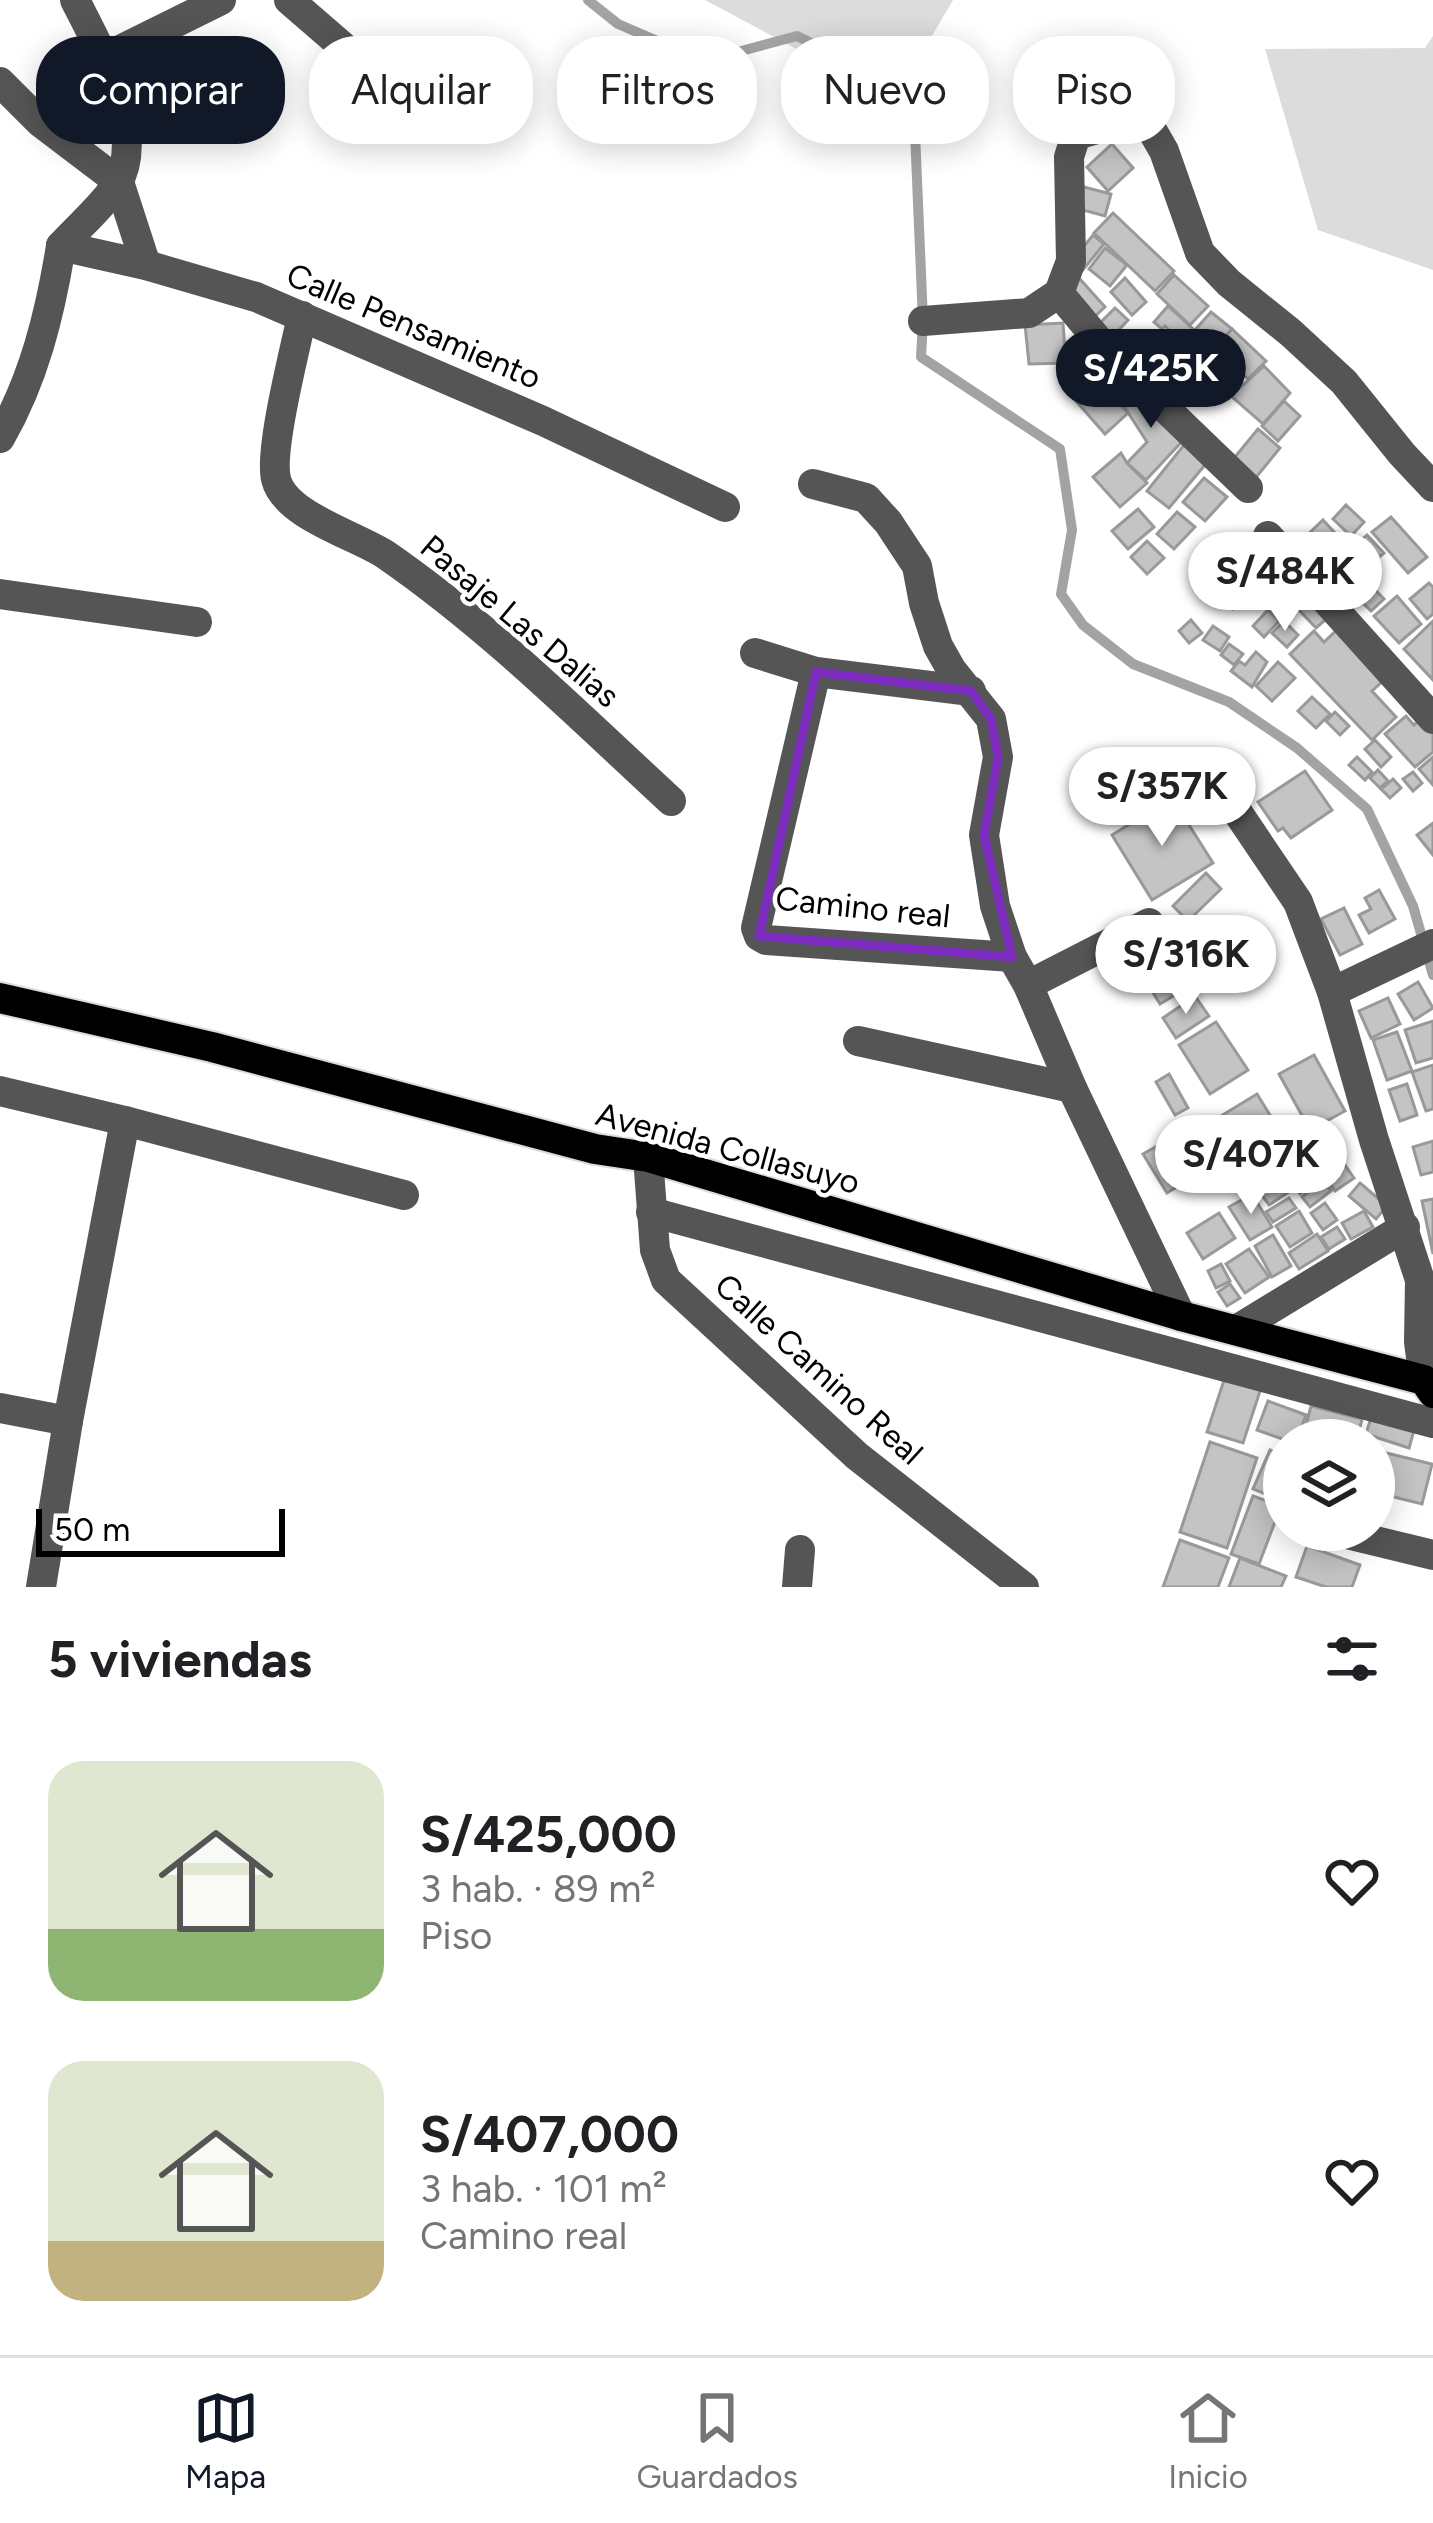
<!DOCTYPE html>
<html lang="es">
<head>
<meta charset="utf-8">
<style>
	:root { --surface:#fff; --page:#f6f6f6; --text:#202124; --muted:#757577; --line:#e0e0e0; --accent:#111827 }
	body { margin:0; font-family:Figtree,sans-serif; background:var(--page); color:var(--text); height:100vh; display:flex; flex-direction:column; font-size:45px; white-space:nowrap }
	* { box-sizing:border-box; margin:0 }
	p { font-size:39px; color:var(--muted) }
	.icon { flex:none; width:66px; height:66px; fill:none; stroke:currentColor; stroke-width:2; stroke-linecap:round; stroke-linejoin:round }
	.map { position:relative; height:1587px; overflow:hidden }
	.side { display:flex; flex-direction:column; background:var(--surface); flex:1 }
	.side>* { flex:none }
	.hud { position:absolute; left:36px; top:36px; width:1362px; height:108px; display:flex; gap:24px }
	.buttons { position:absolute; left:1263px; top:1419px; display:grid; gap:24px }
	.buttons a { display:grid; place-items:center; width:132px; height:132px; border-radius:50%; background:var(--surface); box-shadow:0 6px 30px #0003; font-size:60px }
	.scale { position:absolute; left:36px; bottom:30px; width:249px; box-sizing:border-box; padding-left:12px; border:6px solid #000; border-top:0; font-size:33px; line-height:42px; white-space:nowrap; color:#000; -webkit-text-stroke:9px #fff; paint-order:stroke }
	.price { position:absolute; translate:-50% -102px; padding:0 27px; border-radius:42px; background:#fff; color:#222; font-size:39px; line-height:78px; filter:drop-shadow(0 3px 6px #0008) }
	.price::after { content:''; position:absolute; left:50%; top:72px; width:36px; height:27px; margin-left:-18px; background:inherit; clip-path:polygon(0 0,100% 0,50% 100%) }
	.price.selected { background:var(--accent); color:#fff }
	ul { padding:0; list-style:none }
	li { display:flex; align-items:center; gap:36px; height:300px; padding:0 48px }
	li span { display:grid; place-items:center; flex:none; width:336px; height:240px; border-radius:36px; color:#555 }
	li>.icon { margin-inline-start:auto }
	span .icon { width:144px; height:144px; fill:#fffc; stroke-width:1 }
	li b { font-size:51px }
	h2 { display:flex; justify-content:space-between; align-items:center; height:144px; padding:0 48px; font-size:51px }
	.pill { padding:0 42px; border-radius:48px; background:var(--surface); box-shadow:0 6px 30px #0003; font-size:42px; line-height:108px }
	.pill.selected { background:var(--accent); color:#fff }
	.dock { display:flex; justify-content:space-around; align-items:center; height:168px; border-top:3px solid var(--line); background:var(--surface); font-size:33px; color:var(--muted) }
	.dock a { display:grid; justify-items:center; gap:6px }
	.dock .selected { color:var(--accent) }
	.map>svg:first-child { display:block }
	.green { fill:#dcdcdc }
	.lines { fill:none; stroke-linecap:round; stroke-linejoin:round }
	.stream { stroke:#a3a3a3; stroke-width:10 }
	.building { fill:#c4c4c4; stroke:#999; stroke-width:3 }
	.major-casing { stroke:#dbdbdb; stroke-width:34 }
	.minor { stroke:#555; stroke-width:30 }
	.major { stroke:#000; stroke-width:30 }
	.marked { fill:none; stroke:#7b2cbf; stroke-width:9; stroke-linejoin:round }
	.labels { text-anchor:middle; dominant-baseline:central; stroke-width:9; stroke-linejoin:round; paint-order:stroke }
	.street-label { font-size:33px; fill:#000; stroke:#fff }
</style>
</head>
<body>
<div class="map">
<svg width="1433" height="1587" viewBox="0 0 1433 1587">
	<rect width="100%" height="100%" fill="#fff"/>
	<!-- green -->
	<g class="green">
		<path d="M705,0H953L894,101Z"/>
		<path d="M1433,36V270L1318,230L1265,49L1425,48Z"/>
	</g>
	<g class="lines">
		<!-- stream -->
		<path class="stream" d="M588,0L618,24L681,51L734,53L797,36C842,58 892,86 915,132L923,321L921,357L1060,449L1072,530L1061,594L1083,625L1133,664L1229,702L1297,748L1367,809L1413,906L1433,975"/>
	</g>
	<!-- building -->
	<g class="building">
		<path d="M1112,144L1133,168L1108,191L1087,167Z"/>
		<path d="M1084,187L1111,194L1105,216L1079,209Z"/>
		<path d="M1113,213L1174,271L1155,291L1094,233Z"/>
		<path d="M1093,235L1104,244L1083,270L1072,261Z"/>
		<path d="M1105,248L1127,265L1110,286L1089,269Z"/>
		<path d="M1174,275L1208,306L1190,325L1157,294Z"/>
		<path d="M1079,278L1105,307L1094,317L1068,288Z"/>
		<path d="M1125,278L1146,302L1132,315L1111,292Z"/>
		<path d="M1168,306L1193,329L1182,342L1165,326L1162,329L1154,322Z"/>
		<path d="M1115,308L1128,320L1113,336L1100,323Z"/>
		<path d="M1211,312L1232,329L1215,348L1195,330Z"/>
		<path d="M1063,323L1066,363L1029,364L1025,325Z"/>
		<path d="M1232,329L1266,361L1248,379L1215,348Z"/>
		<path d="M1167,343L1193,369L1168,393L1142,367Z"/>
		<path d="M1216,352L1239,375L1229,388L1218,379L1209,387L1195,373Z"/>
		<path d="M1097,358L1119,378L1105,394L1083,375Z"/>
		<path d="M1264,366L1290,393L1263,424L1231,396Z"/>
		<path d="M1132,382L1189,434L1146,480L1127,463L1147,442L1118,397Z"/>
		<path d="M1090,389L1103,404L1112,396L1128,413L1105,434L1076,401Z"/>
		<path d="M1284,401L1300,416L1278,441L1262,426Z"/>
		<path d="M1258,429L1280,448L1253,481L1230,463Z"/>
		<path d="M1188,440L1209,460L1169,508L1147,491Z"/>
		<path d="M1121,453L1127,463L1147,483L1120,507L1093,477Z"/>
		<path d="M1204,478L1227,497L1205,521L1183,502Z"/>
		<path d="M1346,505L1364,522L1351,536L1333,519Z"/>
		<path d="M1138,509L1154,527L1128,549L1112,531Z"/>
		<path d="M1177,512L1195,527L1174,549L1157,534Z"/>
		<path d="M1391,517L1427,557L1408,573L1372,532Z"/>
		<path d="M1323,520L1357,557L1338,574L1304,538Z"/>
		<path d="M1367,535L1384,553L1368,566L1352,549Z"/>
		<path d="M1147,541L1164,558L1147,574L1131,557Z"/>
		<path d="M1258,559L1293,591L1275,611L1239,580Z"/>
		<path d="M1354,569L1384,599L1371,611L1341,581Z"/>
		<path d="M1235,583L1247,595L1233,609L1221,597Z"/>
		<path d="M1429,583L1433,587V614L1427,619L1410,599Z"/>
		<path d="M1316,595L1332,614L1316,628L1299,610Z"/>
		<path d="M1397,596L1421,624L1399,643L1374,616Z"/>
		<path d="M1268,610L1279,621L1264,637L1253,626Z"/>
		<path d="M1191,620L1202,633L1189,643L1179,631Z"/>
		<path d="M1284,621L1298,635L1287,647L1272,633Z"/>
		<path d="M1433,621V680L1404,649Z"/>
		<path d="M1343,624L1384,680L1372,691L1396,717L1372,740L1290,654L1314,631L1324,642Z"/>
		<path d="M1213,626L1229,637L1220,651L1203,640Z"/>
		<path d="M1229,644L1243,654L1234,665L1221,655Z"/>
		<path d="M1256,652L1267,662L1252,687L1231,671L1239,661L1245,665Z"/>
		<path d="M1278,662L1295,678L1272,701L1256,686Z"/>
		<path d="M1312,697L1330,714L1316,728L1298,711Z"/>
		<path d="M1335,712L1349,726L1340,735L1326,721Z"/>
		<path d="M1426,714L1433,722V752L1415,767L1385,734L1406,716L1414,725Z"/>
		<path d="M1375,740L1391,757L1381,767L1365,749Z"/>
		<path d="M1357,757L1372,772L1365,780L1349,765Z"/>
		<path d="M1433,757V785L1419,769Z"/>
		<path d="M1378,770L1388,781L1380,788L1370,778Z"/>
		<path d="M1305,771L1332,810L1291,838L1283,828L1278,831L1258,802Z"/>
		<path d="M1413,772L1422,783L1413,791L1403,779Z"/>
		<path d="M1393,779L1401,788L1390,798L1381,789Z"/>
		<path d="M1172,798L1213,863L1152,900L1112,835Z"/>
		<path d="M1433,823V855L1417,835Z"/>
		<path d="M1206,873L1221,889L1188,921L1173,906Z"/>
		<path d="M1379,890L1395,919L1369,933L1359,915L1371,909L1365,898Z"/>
		<path d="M1344,908L1362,944L1340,955L1321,919Z"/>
		<path d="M1169,925L1202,979L1160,1004L1136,965L1122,974L1113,959Z"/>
		<path d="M1418,982L1433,1008L1414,1020L1398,994Z"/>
		<path d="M1195,996L1209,1016L1176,1038L1163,1018Z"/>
		<path d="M1388,998L1400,1024L1371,1038L1359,1011Z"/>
		<path d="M1433,1021V1058L1416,1063L1405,1030Z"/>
		<path d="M1216,1022L1248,1070L1210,1094L1179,1045Z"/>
		<path d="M1397,1032L1412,1071L1387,1080L1373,1040Z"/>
		<path d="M1314,1055L1345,1111L1310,1130L1279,1074Z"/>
		<path d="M1433,1065V1109L1426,1111L1412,1072Z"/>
		<path d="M1169,1074L1188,1108L1175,1115L1156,1082Z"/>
		<path d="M1407,1084L1417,1115L1400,1121L1389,1090Z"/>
		<path d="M1257,1094L1273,1120L1237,1142L1221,1116Z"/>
		<path d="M1304,1126L1310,1133L1321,1126L1327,1135L1247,1191L1230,1166L1246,1155L1251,1163Z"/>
		<path d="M1178,1134L1201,1172L1167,1193L1143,1154Z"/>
		<path d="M1433,1141V1172L1421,1175L1413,1147Z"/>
		<path d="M1331,1145L1354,1178L1335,1191L1311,1159Z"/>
		<path d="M1308,1162L1321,1179L1300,1194L1287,1176Z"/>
		<path d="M1280,1170L1293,1189L1269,1205L1256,1187Z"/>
		<path d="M1323,1180L1331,1191L1310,1207L1302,1197Z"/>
		<path d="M1360,1183L1387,1206L1376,1219L1349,1196Z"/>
		<path d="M1252,1194L1272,1227L1250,1240L1229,1207Z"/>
		<path d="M1289,1198L1296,1208L1273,1222L1266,1212Z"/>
		<path d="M1433,1199V1254L1422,1201Z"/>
		<path d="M1325,1203L1337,1220L1323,1230L1311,1213Z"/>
		<path d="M1299,1211L1312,1233L1290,1247L1276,1226Z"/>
		<path d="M1364,1211L1373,1227L1351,1239L1342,1223Z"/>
		<path d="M1219,1213L1235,1238L1203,1259L1187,1233Z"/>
		<path d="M1337,1227L1345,1239L1329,1249L1321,1237Z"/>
		<path d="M1317,1234L1328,1251L1299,1269L1289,1253Z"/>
		<path d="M1273,1235L1291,1266L1272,1277L1255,1246Z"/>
		<path d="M1249,1249L1269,1277L1245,1293L1226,1264Z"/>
		<path d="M1221,1264L1230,1281L1216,1288L1208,1271Z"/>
		<path d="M1230,1284L1240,1298L1227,1306L1218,1292Z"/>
		<path d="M1226,1374L1262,1385L1243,1443L1207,1432Z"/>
		<path d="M1268,1401L1306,1415L1297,1440H1285L1257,1430Z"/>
		<path d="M1311,1406L1362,1419L1357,1440H1302Z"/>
		<path d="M1372,1414L1415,1427L1409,1448L1366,1434Z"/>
		<path d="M1210,1442L1257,1458L1227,1548L1180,1532Z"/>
		<path d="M1270,1450L1284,1456V1484L1278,1499L1253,1489Z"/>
		<path d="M1374,1450L1432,1464L1422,1504L1374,1492Z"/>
		<path d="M1253,1496L1281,1506L1259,1564L1231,1554Z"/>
		<path d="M1180,1540L1229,1558L1218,1587H1163Z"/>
		<path d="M1307,1546L1360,1565L1352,1587H1326L1296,1577Z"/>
		<path d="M1240,1558L1286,1576L1281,1587H1229Z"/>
	</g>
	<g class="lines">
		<!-- major casing -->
		<g class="major-casing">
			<path id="major" d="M0,998L212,1047L595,1149L648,1157L1181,1316L1424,1380L1433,1393"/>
		</g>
		<!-- minor -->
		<g class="minor">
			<path d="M289,0L393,90"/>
			<path d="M104,58L221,0"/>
			<path d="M0,82L40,122L119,182L146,265"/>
			<path d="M61,246L146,265L256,297L543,421L725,507"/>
			<path d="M61,246C78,227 104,205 117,184C148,133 98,46 75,0"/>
			<path d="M1059,293L1114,359L1248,488"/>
			<path d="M302,316C295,350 269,450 276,479C285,516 356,535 386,555C490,627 579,716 671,801"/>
			<path d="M923,321L1029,313L1059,293L1071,261L1069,157L1076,135L1121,122L1149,125L1164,151L1200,253L1229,283L1291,333L1344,382L1402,454L1433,487"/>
			<path d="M0,438C34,379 50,314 61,246"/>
			<path d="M813,484L866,498L888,522L917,566L924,603L938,646L951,669L991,719L998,757L984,835L995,906L1012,957L1028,985L1072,1088L1181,1316"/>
			<path d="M1268,536L1433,719"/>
			<path d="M0,594L197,622"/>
			<path d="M755,653L816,672L971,691"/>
			<path d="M816,672L756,928L759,936L766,940L1012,957"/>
			<path d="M1238,813L1298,902L1332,992L1374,1140L1420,1280L1419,1342L1424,1380L1433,1384"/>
			<path d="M1028,985L1149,923"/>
			<path d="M1332,992L1433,944"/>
			<path d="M858,1041L1072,1088"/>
			<path d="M0,1091L125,1121L404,1195"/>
			<path d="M648,1157L655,1250L666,1280L857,1456L1024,1587"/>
			<path d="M651,1212L1433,1423"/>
			<path d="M1236,1330L1405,1227"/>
			<path d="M0,1408L68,1421"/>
			<path d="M1330,1530L1433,1555"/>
			<path d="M41,1587L68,1421L125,1121"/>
			<path d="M797,1587L800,1550"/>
		</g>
		<!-- major -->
		<use href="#major" class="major"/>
	</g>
	<!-- marked area -->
	<path class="marked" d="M816,672L971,691L991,719L998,757L984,835L1012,957L759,936Z"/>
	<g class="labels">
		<!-- street labels -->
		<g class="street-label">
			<text transform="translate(414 326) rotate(23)">Calle Pensamiento</text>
			<text transform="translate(520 621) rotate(40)">Pasaje Las Dalias</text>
			<text transform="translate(863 907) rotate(6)">Camino real</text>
			<text transform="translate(728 1148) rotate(15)">Avenida Collasuyo</text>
			<text transform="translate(819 1369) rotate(42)">Calle Camino Real</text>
		</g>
	</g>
</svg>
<div class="buttons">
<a><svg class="icon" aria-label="layers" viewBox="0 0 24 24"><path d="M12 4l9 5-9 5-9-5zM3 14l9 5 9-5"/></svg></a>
</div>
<div class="scale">50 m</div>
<b class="price selected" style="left:1151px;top:431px">S/425K</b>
<b class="price" style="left:1285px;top:634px">S/484K</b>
<b class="price" style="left:1162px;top:849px">S/357K</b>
<b class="price" style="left:1186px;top:1017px">S/316K</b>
<b class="price" style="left:1251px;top:1217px">S/407K</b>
<div class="hud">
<a class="pill selected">Comprar</a>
<a class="pill">Alquilar</a>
<a class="pill">Filtros</a>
<a class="pill">Nuevo</a>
<a class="pill">Piso</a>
</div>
</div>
<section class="side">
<h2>5 viviendas<svg class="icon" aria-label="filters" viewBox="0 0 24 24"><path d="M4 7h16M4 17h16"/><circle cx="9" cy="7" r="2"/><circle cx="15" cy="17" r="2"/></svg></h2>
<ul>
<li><span style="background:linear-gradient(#dfe7d0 70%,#8fb573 0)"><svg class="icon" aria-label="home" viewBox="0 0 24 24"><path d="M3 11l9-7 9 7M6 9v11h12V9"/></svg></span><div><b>S/425,000</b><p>3 hab. · 89 m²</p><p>Piso</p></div><svg class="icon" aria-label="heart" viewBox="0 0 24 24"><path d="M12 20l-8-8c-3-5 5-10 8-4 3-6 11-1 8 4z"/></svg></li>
<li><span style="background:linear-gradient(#dfe7d0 75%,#c2b280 0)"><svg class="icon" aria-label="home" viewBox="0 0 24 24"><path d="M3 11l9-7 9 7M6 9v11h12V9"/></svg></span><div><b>S/407,000</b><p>3 hab. · 101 m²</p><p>Camino real</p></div><svg class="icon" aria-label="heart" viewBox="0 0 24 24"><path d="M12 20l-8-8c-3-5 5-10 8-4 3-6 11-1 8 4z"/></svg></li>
</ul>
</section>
<nav class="dock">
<a class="selected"><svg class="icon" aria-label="map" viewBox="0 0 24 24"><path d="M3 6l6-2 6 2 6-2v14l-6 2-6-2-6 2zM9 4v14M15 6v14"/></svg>Mapa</a>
<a><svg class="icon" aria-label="saved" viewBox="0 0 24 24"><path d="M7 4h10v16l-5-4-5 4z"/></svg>Guardados</a>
<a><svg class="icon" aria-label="home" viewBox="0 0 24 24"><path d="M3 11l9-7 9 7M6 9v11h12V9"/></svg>Inicio</a>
</nav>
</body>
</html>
